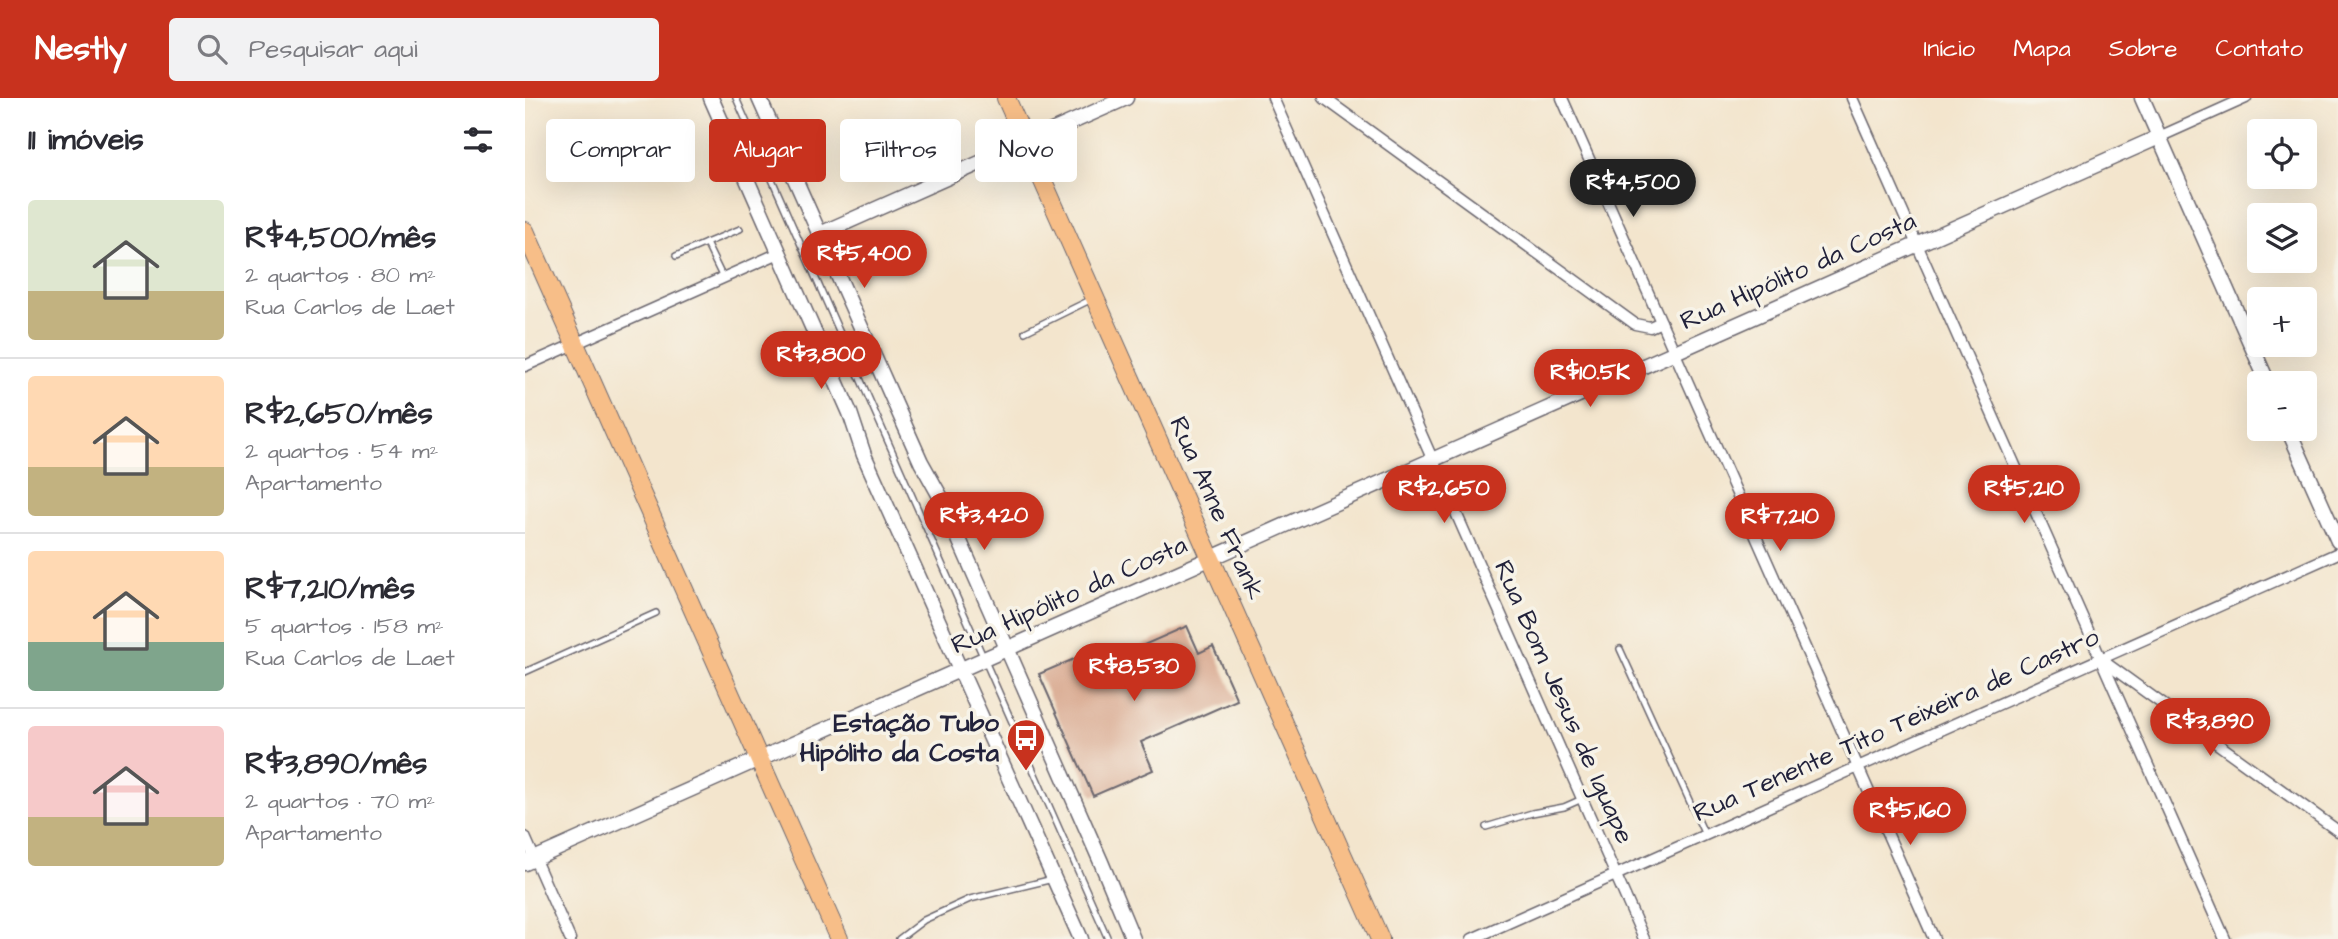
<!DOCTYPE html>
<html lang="pt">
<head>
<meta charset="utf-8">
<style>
	:root { --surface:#fff; --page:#f2f2f3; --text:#2b2b33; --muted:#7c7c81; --line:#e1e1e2; --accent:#c8321e }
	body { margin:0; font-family:"Architects Daughter",sans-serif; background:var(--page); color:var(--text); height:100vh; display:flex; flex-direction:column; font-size:26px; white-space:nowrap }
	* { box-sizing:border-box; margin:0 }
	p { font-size:23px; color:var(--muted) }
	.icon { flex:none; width:38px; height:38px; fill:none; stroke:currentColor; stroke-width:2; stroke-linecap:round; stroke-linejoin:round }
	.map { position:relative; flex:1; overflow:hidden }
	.drawer { display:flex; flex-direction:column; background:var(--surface); width:525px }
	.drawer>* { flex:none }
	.top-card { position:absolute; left:21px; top:21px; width:665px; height:63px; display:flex; gap:14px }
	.buttons { position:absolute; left:1722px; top:21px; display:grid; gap:14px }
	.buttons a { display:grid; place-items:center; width:70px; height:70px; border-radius:7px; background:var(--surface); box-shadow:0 7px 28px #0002; font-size:35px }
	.price { position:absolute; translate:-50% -60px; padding:0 16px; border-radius:24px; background:var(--accent); color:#fff; font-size:23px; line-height:46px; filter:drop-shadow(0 2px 4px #0008) }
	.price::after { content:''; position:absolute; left:50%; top:42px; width:21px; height:16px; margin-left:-10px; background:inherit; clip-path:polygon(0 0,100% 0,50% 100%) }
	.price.active { background:#222; color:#fff }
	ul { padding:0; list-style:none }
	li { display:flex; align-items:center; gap:21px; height:175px; padding:0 28px }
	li+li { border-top:2px solid var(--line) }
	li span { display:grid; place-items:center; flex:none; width:196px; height:140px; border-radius:7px; color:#555 }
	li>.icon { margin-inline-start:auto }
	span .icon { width:84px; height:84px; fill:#fffc; stroke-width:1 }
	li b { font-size:30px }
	h2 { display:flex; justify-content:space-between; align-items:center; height:84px; padding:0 28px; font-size:30px }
	.tag { padding:0 24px; border-radius:7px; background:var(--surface); box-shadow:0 7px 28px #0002; font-size:24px; line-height:63px }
	.tag.active { background:var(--accent); color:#fff }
	header { display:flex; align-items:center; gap:42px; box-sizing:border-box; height:98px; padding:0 35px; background:var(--accent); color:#fff }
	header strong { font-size:33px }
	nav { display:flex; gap:38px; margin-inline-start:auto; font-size:24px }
	.search { width:490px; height:63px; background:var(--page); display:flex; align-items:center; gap:18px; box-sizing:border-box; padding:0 24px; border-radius:7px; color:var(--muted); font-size:26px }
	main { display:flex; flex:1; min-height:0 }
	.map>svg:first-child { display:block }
	.building { fill:#d7a48a }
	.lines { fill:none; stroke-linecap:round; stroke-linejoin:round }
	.service-casing { stroke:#6b666e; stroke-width:8 }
	.minor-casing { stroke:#6b666e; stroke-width:13 }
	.tertiary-casing { stroke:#6b666e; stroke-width:17 }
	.primary-casing { stroke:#6b666e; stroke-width:20 }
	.service { stroke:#fff; stroke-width:5 }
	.minor { stroke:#fff; stroke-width:10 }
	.tertiary { stroke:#fff; stroke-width:14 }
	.primary { stroke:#f7be88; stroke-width:18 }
	.labels { text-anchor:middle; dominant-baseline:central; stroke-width:7; stroke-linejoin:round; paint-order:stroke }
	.street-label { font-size:26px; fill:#22223b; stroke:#f7f3e8 }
	.poi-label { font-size:26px; font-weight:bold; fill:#22223b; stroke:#f7f3e8; text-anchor:end }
</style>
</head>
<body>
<header>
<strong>Nestly</strong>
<div class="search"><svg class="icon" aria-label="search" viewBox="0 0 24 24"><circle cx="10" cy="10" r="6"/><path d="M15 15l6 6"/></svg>Pesquisar aqui</div>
<nav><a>Início</a><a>Mapa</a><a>Sobre</a><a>Contato</a></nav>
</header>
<main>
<section class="drawer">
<h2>11 imóveis<svg class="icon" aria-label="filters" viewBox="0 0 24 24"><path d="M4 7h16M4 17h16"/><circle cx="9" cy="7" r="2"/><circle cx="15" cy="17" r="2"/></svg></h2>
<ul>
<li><span style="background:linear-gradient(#dfe7d0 65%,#c2b280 0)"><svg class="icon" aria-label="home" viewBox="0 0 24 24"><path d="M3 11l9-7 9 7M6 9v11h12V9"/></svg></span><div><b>R$4,500/mês</b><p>2 quartos · 80 m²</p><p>Rua Carlos de Laet</p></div></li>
<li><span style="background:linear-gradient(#ffd9b3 65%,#c2b280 0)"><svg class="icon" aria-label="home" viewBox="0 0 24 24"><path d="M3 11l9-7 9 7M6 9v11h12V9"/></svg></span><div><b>R$2,650/mês</b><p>2 quartos · 54 m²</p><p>Apartamento</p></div></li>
<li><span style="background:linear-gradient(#ffd9b3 65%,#7fa58c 0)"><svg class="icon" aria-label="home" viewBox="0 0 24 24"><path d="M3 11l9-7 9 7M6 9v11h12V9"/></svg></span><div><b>R$7,210/mês</b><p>5 quartos · 158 m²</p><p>Rua Carlos de Laet</p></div></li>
<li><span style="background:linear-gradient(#f6c9c9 65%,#c2b280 0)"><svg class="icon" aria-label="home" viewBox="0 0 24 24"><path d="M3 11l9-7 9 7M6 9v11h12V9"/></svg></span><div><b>R$3,890/mês</b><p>2 quartos · 70 m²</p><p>Apartamento</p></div></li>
</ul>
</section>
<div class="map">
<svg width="1813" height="841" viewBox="0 0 1813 841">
	<rect width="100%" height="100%" fill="#f7f3e8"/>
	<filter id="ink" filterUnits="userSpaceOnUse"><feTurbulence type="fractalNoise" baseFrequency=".0143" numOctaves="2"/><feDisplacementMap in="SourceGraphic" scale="14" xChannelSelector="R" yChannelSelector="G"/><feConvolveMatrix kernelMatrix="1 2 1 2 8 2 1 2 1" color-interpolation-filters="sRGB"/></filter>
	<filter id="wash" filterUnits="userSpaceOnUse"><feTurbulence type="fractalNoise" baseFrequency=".00686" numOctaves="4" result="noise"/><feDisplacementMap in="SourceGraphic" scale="28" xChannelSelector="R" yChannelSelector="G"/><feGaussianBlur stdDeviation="1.57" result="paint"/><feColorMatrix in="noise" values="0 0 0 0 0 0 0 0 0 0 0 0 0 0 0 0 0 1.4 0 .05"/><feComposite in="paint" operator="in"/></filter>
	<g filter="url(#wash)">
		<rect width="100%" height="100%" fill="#f3e5cd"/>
		<g id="blocks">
			<!-- building -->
			<path class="building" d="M662,528L674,555L688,548L712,602L616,644L628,672L568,698L514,576L556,558L562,572Z"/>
		</g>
	</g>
	<g filter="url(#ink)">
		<use href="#blocks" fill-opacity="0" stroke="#6b666e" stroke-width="2"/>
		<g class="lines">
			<!-- service casing -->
			<g class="service-casing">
				<g id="service">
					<path d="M211,0L583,841"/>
					<path d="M181,145L215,131"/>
					<path d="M151,158L181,145L198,180"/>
					<path d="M500,234L567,201"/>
					<path d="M1095,551L1180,737"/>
					<path d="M0,574L131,515"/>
					<path d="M961,729L1007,715L1039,709L1057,701"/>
					<path d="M374,841L399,822L445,801L528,781"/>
				</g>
			</g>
			<!-- minor casing -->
			<g class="minor-casing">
				<g id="minor">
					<path d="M748,0L1119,841"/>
					<path d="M799,0L1110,226L1125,229L1136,224"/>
					<path d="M1037,0L1409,841"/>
					<path d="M1327,0L1700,841"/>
					<path d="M1634,39L1721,0"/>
					<path d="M0,268L254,155"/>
					<path d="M1578,563L1813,733"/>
					<path d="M0,739L45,841"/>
					<path d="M947,841L1813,455"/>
				</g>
			</g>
			<!-- tertiary casing -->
			<g class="tertiary-casing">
				<g id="tertiary">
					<path d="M186,0L325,315L339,357L556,841"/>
					<path d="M234,0L396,364L415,398L576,764L608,841"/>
					<path d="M1617,0L1743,285"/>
					<path d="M295,136L601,0"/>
					<path d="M1763,331L1813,443"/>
					<path d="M0,765L1634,39"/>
				</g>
			</g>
			<!-- primary casing -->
			<g class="primary-casing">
				<g id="primary">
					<path d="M481,0L855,841"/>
					<path d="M0,133L314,841"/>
				</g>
			</g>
			<!-- service -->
			<use href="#service" class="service"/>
			<!-- minor -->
			<use href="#minor" class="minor"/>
			<!-- tertiary -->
			<use href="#tertiary" class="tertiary"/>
			<!-- primary -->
			<use href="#primary" class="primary"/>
		</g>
	</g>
	<!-- icons -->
	<defs>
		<g id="bus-pin" transform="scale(2.0125)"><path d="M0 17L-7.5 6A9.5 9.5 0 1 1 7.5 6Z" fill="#c8321e" stroke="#f7f3e8"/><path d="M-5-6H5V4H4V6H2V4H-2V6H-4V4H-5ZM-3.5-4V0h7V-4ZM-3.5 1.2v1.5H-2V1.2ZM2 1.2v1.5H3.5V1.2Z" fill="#fff"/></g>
	</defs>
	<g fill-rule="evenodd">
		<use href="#bus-pin" x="501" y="640"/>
	</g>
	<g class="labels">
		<!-- street labels -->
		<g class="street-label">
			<text transform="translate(1273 173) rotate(-24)">Rua Hipólito da Costa</text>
			<text transform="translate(692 410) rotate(66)">Rua Anne Frank</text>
			<text transform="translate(544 497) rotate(-24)">Rua Hipólito da Costa</text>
			<text transform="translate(1039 604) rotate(66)">Rua Bom Jesus de Iguape</text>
			<text transform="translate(1371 627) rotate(-24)">Rua Tenente Tito Teixeira de Castro</text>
		</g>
		<!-- poi labels -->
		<g class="poi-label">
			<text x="474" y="625">Estação Tubo<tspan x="474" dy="30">Hipólito da Costa</tspan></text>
		</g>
	</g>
</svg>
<div class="buttons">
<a><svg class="icon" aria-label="locate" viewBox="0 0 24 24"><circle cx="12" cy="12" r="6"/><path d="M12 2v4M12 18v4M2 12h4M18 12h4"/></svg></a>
<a><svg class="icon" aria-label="layers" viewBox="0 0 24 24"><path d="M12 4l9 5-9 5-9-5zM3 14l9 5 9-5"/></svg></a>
<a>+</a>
<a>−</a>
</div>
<b class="price active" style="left:1108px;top:121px">R$4,500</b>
<b class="price" style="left:339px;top:192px">R$5,400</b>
<b class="price" style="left:296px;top:293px">R$3,800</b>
<b class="price" style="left:1065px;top:311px">R$10.5K</b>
<b class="price" style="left:919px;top:427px">R$2,650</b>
<b class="price" style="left:1499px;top:427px">R$5,210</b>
<b class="price" style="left:459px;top:454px">R$3,420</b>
<b class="price" style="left:1255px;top:455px">R$7,210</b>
<b class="price" style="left:609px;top:605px">R$8,530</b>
<b class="price" style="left:1685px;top:660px">R$3,890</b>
<b class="price" style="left:1385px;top:749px">R$5,160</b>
<div class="top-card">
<a class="tag">Comprar</a>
<a class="tag active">Alugar</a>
<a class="tag">Filtros</a>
<a class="tag">Novo</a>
</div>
</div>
</main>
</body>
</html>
